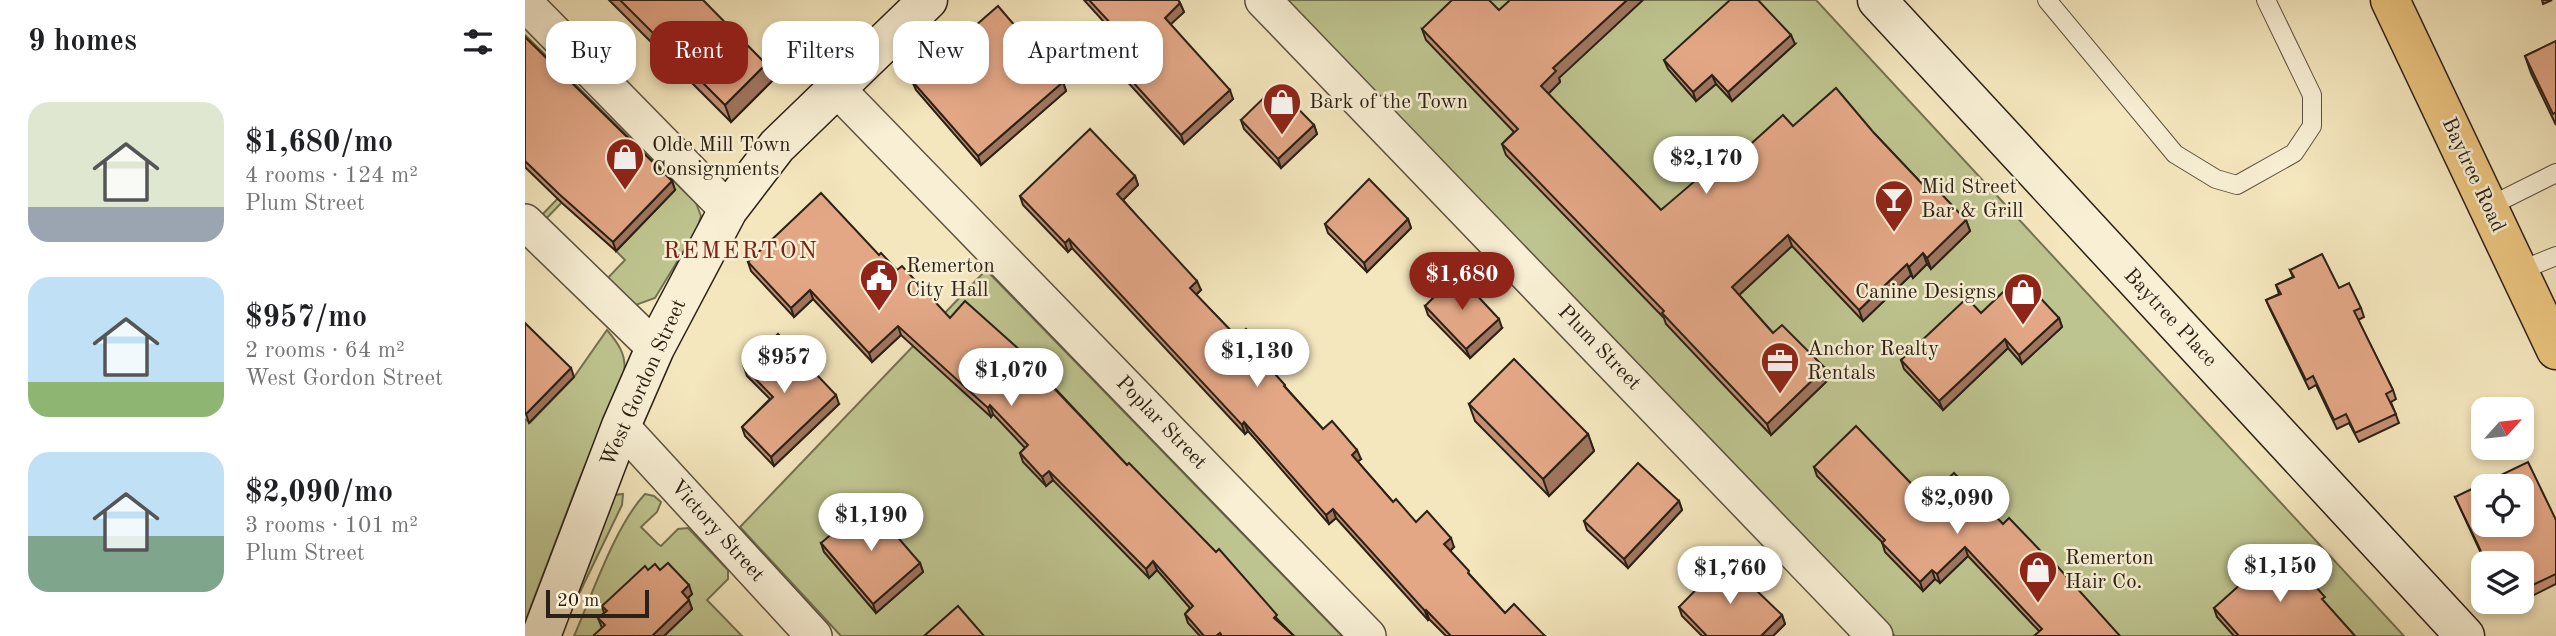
<!DOCTYPE html>
<html lang="en">
<head>
<meta charset="utf-8">
<style>
	:root { --surface:#fff; --page:#f6f6f6; --text:#202124; --muted:#757577; --accent:#8f2418 }
	body { margin:0; font-family:"Old Standard TT",serif; background:var(--page); color:var(--text); height:100vh; display:flex; flex-direction:column; font-size:26px; white-space:nowrap }
	* { box-sizing:border-box; margin:0 }
	p { font-size:23px; color:var(--muted) }
	.icon { flex:none; width:38px; height:38px; fill:none; stroke:currentColor; stroke-width:2; stroke-linecap:round; stroke-linejoin:round }
	.map { position:relative; flex:1; overflow:hidden }
	.panel { display:flex; flex-direction:column; background:var(--surface); width:525px }
	.panel>* { flex:none }
	.top-card { position:absolute; left:21px; top:21px; width:665px; height:63px; display:flex; gap:14px }
	.needle { width:46px; rotate:63deg }
	.fabs { position:absolute; left:1946px; top:397px; display:grid; gap:14px }
	.fabs a { display:grid; place-items:center; width:63px; height:63px; border-radius:14px; background:var(--surface); box-shadow:0 4px 10px #0003; font-size:35px }
	.scale { position:absolute; left:21px; bottom:18px; width:103px; box-sizing:border-box; padding-left:7px; border:4px solid #2b2116; border-top:0; font-size:19px; line-height:24px; white-space:nowrap; color:#2b2116; -webkit-text-stroke:5px #f8efd4; paint-order:stroke }
	.price { position:absolute; translate:-50% -60px; padding:0 16px; border-radius:24px; background:#fff; color:#222; font-size:23px; line-height:46px; filter:drop-shadow(0 2px 4px #0008) }
	.price::after { content:''; position:absolute; left:50%; top:42px; width:21px; height:16px; margin-left:-10px; background:inherit; clip-path:polygon(0 0,100% 0,50% 100%) }
	.price.on { background:var(--accent); color:#fff }
	ul { padding:0; list-style:none }
	li { display:flex; align-items:center; gap:21px; height:175px; padding:0 28px }
	li span { display:grid; place-items:center; flex:none; width:196px; height:140px; border-radius:21px; color:#555 }
	li>.icon { margin-inline-start:auto }
	span .icon { width:84px; height:84px; fill:#fffc; stroke-width:1 }
	li b { font-size:30px }
	h2 { display:flex; justify-content:space-between; align-items:center; height:84px; padding:0 28px; font-size:30px }
	.pill { padding:0 24px; border-radius:21px; background:var(--surface); box-shadow:0 4px 10px #0003; font-size:24px; line-height:63px }
	.pill.on { background:var(--accent); color:#fff }
	main { display:flex; flex:1; min-height:0 }
	.map>svg:first-child { display:block }
	.green { fill:#bec48f; stroke:#747252; stroke-width:2 }
	.lines { fill:none; stroke-linecap:round; stroke-linejoin:round }
	.lane-casing { stroke:#5d5240; stroke-width:20 }
	.street-casing { stroke:#5d5240; stroke-width:38 }
	.secondary-casing { stroke:#2b2116; stroke-width:41 }
	.primary-casing { stroke:#2b2116; stroke-width:41 }
	.lane { stroke:#f8efd4; stroke-width:18 }
	.street { stroke:#f8efd4; stroke-width:35 }
	.secondary { stroke:#f8efd4; stroke-width:38 }
	.primary { stroke:#eac37e; stroke-width:38 }
	.wall { fill:#c39073; stroke:#2b2116; stroke-width:2 }
	.shaded-wall { fill:#9f755e; stroke:#2b2116; stroke-width:2 }
	.building { fill:#e3a786; stroke:#2b2116; stroke-width:2; fill-rule:evenodd }
	.labels { text-anchor:middle; dominant-baseline:central; stroke-width:5; stroke-linejoin:round; paint-order:stroke }
	.poi-label { font-size:21px; fill:#2b2116; stroke:#f8efd4; text-anchor:start }
	.street-label { font-size:21px; fill:#2b2116; stroke:#f8efd4 }
	.quarter-label { font-size:24px; letter-spacing:2px; fill:#7a1f14; stroke:#f8efd4 }
</style>
</head>
<body>
<main>
<section class="panel">
<h2>9 homes<svg class="icon" aria-label="filters" viewBox="0 0 24 24"><path d="M4 7h16M4 17h16"/><circle cx="9" cy="7" r="2"/><circle cx="15" cy="17" r="2"/></svg></h2>
<ul>
<li><span style="background:linear-gradient(#dfe7d0 75%,#9aa5b1 0)"><svg class="icon" aria-label="home" viewBox="0 0 24 24"><path d="M3 11l9-7 9 7M6 9v11h12V9"/></svg></span><div><b>$1,680/mo</b><p>4 rooms · 124 m²</p><p>Plum Street</p></div></li>
<li><span style="background:linear-gradient(#bfe0f5 75%,#8fb573 0)"><svg class="icon" aria-label="home" viewBox="0 0 24 24"><path d="M3 11l9-7 9 7M6 9v11h12V9"/></svg></span><div><b>$957/mo</b><p>2 rooms · 64 m²</p><p>West Gordon Street</p></div></li>
<li><span style="background:linear-gradient(#bfe0f5 60%,#7fa58c 0)"><svg class="icon" aria-label="home" viewBox="0 0 24 24"><path d="M3 11l9-7 9 7M6 9v11h12V9"/></svg></span><div><b>$2,090/mo</b><p>3 rooms · 101 m²</p><p>Plum Street</p></div></li>
</ul>
</section>
<div class="map">
<svg width="2031" height="636" viewBox="0 0 2031 636">
	<rect width="100%" height="100%" fill="#f4e6bd"/>
	<filter id="stains"><feTurbulence type="fractalNoise" baseFrequency=".00286" numOctaves="4"/><feColorMatrix values="0 0 0 0 .2 0 0 0 0 .09 0 0 0 0 .02 0 0 0 .5 -.17"/></filter>
	<radialGradient id="worn" r=".72"><stop offset=".6" stop-color="#630" stop-opacity="0"/><stop offset="1" stop-color="#630" stop-opacity=".3"/></radialGradient>
	<!-- green -->
	<g class="green">
		<path d="M759,0H1291L1879,636H1370Z"/>
		<path d="M0,35L171,203L176,216L172,229L130,298L108,306L77,284L100,260L91,251L150,190L64,174L16,224L12,220L94,135L0,43Z"/>
		<path d="M461,270L817,636H316L215,527Z"/>
		<path d="M82,330C93,343 102,355 99,373L54,480L0,622V419L5,423L49,377Z"/>
		<path d="M98,494L97,505L55,592L39,609L89,495Z"/>
		<path d="M120,494L129,496L136,502L132,512L116,527L133,544L136,546L153,529L163,528L203,570V579L182,600L217,636H49C67,595 90,526 120,494Z"/>
	</g>
	<g class="lines">
		<!-- lane casing -->
		<g class="lane-casing">
			<g id="lane">
				<path d="M1522,0L1650,154L1691,179L1712,185L1769,153L1787,126V95L1741,0"/>
				<path d="M1963,207L2031,173"/>
				<path d="M1994,271L2031,256"/>
			</g>
		</g>
		<!-- street casing -->
		<g class="street-casing">
			<g id="street">
				<path d="M738,0L1350,636"/>
				<path d="M0,3L203,210"/>
				<path d="M312,89L843,636"/>
				<path d="M0,222L130,348"/>
				<path d="M96,426L289,636"/>
			</g>
		</g>
		<!-- secondary casing -->
		<g class="secondary-casing">
			<g id="secondary">
				<path d="M1352,0L1940,636"/>
				<path d="M16,636L96,426L130,348L203,210L252,146L403,0"/>
			</g>
		</g>
		<!-- primary casing -->
		<g class="primary-casing">
			<path id="primary" d="M1865,0L2031,350"/>
		</g>
		<!-- lane -->
		<use href="#lane" class="lane"/>
		<!-- street -->
		<use href="#street" class="street"/>
		<!-- secondary -->
		<use href="#secondary" class="secondary"/>
		<!-- primary -->
		<use href="#primary" class="primary"/>
	</g>
	<!-- wall -->
	<g class="wall">
		<path d="M84,0H178L247,81L206,122Z"/>
		<path d="M559,0H653L655,3L659,12L645,24L708,99L659,144L588,66L585,57L599,44Z"/>
		<path d="M2017,0H2027L2018,4Z"/>
		<path d="M897,29L1034,78L1035,82L1023,94L1136,210L1218,151L1268,126L1349,133L1401,188L1441,220L1445,231L1406,269L1402,264L1388,278L1386,275L1338,321L1267,246L1214,295L1248,333L1300,368L1304,379L1246,435L1141,324L1139,318L981,155L977,144L989,132L901,40Z"/>
		<path d="M0,37L147,181L150,190L91,251L37,203L0,167Z"/>
		<path d="M2031,41V125L2006,73L2000,56Z"/>
		<path d="M1270,44L1207,101L1191,84L1171,101L1143,69L1139,60Z"/>
		<path d="M387,81L538,82L541,91L456,165L391,90Z"/>
		<path d="M716,120L789,125L792,134L756,168L719,129Z"/>
		<path d="M610,176L613,185L598,200L676,290L671,295L712,337L750,366L746,370L762,389L798,429L836,459L832,461L868,502L891,522L929,547L925,551L946,576L980,613L1020,636H921L904,619L903,620L811,518L804,524L723,431L720,434L547,248L543,252L498,205L495,196Z"/>
		<path d="M883,219L886,228L842,272L803,233L800,224Z"/>
		<path d="M354,255L372,270L425,318L506,360L508,365L602,465L769,636H675L663,623L660,614L665,608L632,570L624,578L528,480L521,486L498,462L495,453L500,448L468,414L466,417L376,335L347,362L288,299L269,317L226,271L223,262Z"/>
		<path d="M1765,270L1814,288L1836,308L1839,317L1833,320L1868,390L1871,399L1866,402L1874,423L1834,442L1824,423L1812,429L1791,385L1784,389L1745,309L1741,300L1754,294L1751,285L1768,277Z"/>
		<path d="M900,306L977,328L945,358L903,315Z"/>
		<path d="M1456,313L1534,318L1537,327L1497,364L1483,348L1418,410L1379,369L1376,360Z"/>
		<path d="M219,367L314,404L249,466L220,436L217,427L245,399L222,376Z"/>
		<path d="M944,404L1063,434L1069,451L1024,496L950,421Z"/>
		<path d="M1289,467L1401,499L1478,524L1595,636L1514,631L1443,556L1415,583L1410,579L1398,591L1360,552L1357,542L1292,476Z"/>
		<path d="M1930,497L2031,520V584L1997,601V564H1961Z"/>
		<path d="M1154,501L1157,510L1103,568L1062,530L1059,521Z"/>
		<path d="M296,543L395,563L398,572L351,613L299,552Z"/>
		<path d="M123,570H135L167,594L163,598L167,609L139,636H69L77,628L73,618L79,613L77,606Z"/>
		<path d="M1979,602H1994L1982,608Z"/>
		<path d="M1803,606L1830,636H1709L1692,617L1689,608Z"/>
		<path d="M1154,607L1257,615L1260,624L1248,636H1177L1157,616Z"/>
	</g>
	<!-- shaded-wall -->
	<g class="shaded-wall">
		<path d="M1102,0H1118L1034,78L1035,82L1020,97L1016,86L1028,68Z"/>
		<path d="M655,3L659,12L643,27L640,18Z"/>
		<path d="M1266,35L1270,44L1207,101L1203,92Z"/>
		<path d="M241,64L247,81L206,122L200,105Z"/>
		<path d="M1187,75L1191,84L1171,101L1168,92Z"/>
		<path d="M538,82L541,91L456,165L453,156Z"/>
		<path d="M705,90L708,99L659,144L656,135Z"/>
		<path d="M789,125L792,134L756,168L753,159Z"/>
		<path d="M610,176L613,185L595,203L592,194Z"/>
		<path d="M147,181L150,190L91,251L88,242Z"/>
		<path d="M883,219L886,228L842,272L839,263Z"/>
		<path d="M1441,220L1445,231L1406,269L1402,258Z"/>
		<path d="M1263,235L1267,246L1211,298L1207,287Z"/>
		<path d="M544,239L547,248L543,252L540,243Z"/>
		<path d="M1398,253L1402,264L1388,278L1384,267Z"/>
		<path d="M1382,264L1386,275L1338,321L1334,310Z"/>
		<path d="M672,281L676,290L668,297L665,288Z"/>
		<path d="M285,290L288,299L269,317L266,308Z"/>
		<path d="M1534,318L1537,327L1497,364L1494,355Z"/>
		<path d="M974,319L977,328L945,358L941,349Z"/>
		<path d="M373,326L376,335L347,362L344,353Z"/>
		<path d="M1480,339L1483,348L1418,410L1414,401Z"/>
		<path d="M747,357L750,366L744,372L740,363Z"/>
		<path d="M46,368L49,377L4,423L1,414Z"/>
		<path d="M1300,368L1304,379L1246,435L1242,424Z"/>
		<path d="M311,395L314,404L249,466L246,457Z"/>
		<path d="M465,405L468,414L466,417L463,408Z"/>
		<path d="M719,422L723,431L720,434L717,425Z"/>
		<path d="M1063,434L1069,451L1024,496L1018,479Z"/>
		<path d="M832,450L836,459L830,464L827,455Z"/>
		<path d="M524,471L528,480L521,486L517,477Z"/>
		<path d="M1154,501L1157,510L1103,568L1099,559Z"/>
		<path d="M808,509L811,518L804,524L801,515Z"/>
		<path d="M926,538L929,547L923,553L919,544Z"/>
		<path d="M1440,547L1443,556L1415,583L1412,574Z"/>
		<path d="M628,561L632,570L624,578L621,569Z"/>
		<path d="M395,563L398,572L351,613L348,604Z"/>
		<path d="M1407,570L1410,579L1398,591L1395,582Z"/>
		<path d="M164,585L167,594L160,601L157,592Z"/>
		<path d="M164,600L167,609L139,636H127Z"/>
		<path d="M901,610L904,619L903,620L900,611Z"/>
		<path d="M1257,615L1260,624L1248,636H1236Z"/>
	</g>
	<!-- building -->
	<g class="building">
		<path d="M95,0H178L241,64L200,105Z"/>
		<path d="M564,0H653L655,3L640,18L705,90L656,135L585,57L602,41Z"/>
		<path d="M927,0H964L974,10L985,0H1102L1028,68L1031,71L1016,86L1136,210L1212,145L1218,151L1258,115L1268,126L1311,88L1349,133L1401,188L1406,183L1441,220L1402,258L1398,253L1384,267L1382,264L1334,310L1263,235L1207,287L1248,333L1257,325L1300,368L1242,424L1137,313L1139,311L977,144L993,129L897,29Z"/>
		<path d="M1205,0H1233L1266,35L1203,92L1187,75L1168,92L1139,60Z"/>
		<path d="M473,6L538,82L453,156L387,81Z"/>
		<path d="M0,37L147,181L88,242L34,194L0,161Z"/>
		<path d="M2031,41V112L2028,114L2000,56Z"/>
		<path d="M751,86L789,125L753,159L716,120Z"/>
		<path d="M565,129L610,176L592,194L672,281L665,288L712,337L721,329L747,357L740,363L760,385L759,386L798,429L807,421L832,450L827,455L868,502L871,499L891,522L902,511L926,538L919,544L944,571L943,573L980,613L989,604L1020,636H926L901,610L900,611L808,509L801,515L719,422L717,425L544,239L540,243L495,196Z"/>
		<path d="M844,179L883,219L839,263L800,224Z"/>
		<path d="M296,193L354,255L356,253L372,270L377,266L425,318L440,301L506,360L504,362L602,465L604,463L691,552L694,549L752,615L749,618L769,636H697L695,633L691,636H679L660,614L668,606L628,561L621,569L524,471L517,477L495,453L503,445L465,405L463,408L373,326L344,353L285,290L266,308L223,262Z"/>
		<path d="M1797,254L1814,288L1824,283L1836,308L1829,311L1868,390L1861,394L1871,414L1830,433L1821,414L1809,420L1788,376L1781,380L1741,300L1756,294L1751,285L1769,277L1765,270Z"/>
		<path d="M932,274L974,319L941,349L900,306Z"/>
		<path d="M1495,276L1534,318L1494,355L1480,339L1414,401L1376,360L1442,298L1456,313Z"/>
		<path d="M0,323L46,368L1,414L0,413Z"/>
		<path d="M253,334L311,395L246,457L217,427L248,397L219,367Z"/>
		<path d="M989,359L1063,434L1018,479L944,404Z"/>
		<path d="M1331,426L1401,499L1429,473L1478,524L1484,518L1531,567L1532,566L1595,636H1509L1517,629L1440,547L1412,574L1407,570L1395,582L1357,543L1360,540L1289,467Z"/>
		<path d="M2003,462L2031,520V574L1997,590V564H1962L1930,497ZM1958,486H1997V525H1958Z"/>
		<path d="M1113,463L1154,501L1099,559L1059,521Z"/>
		<path d="M343,503L395,563L348,604L296,543Z"/>
		<path d="M1756,548L1800,597L1797,599L1830,636H1714L1689,608Z"/>
		<path d="M1200,560L1257,615L1236,636H1182L1154,607Z"/>
		<path d="M143,563L164,585L157,592L164,600L127,636H70L69,635L80,625L73,618L82,611L77,606L120,566L123,570L130,564L135,570Z"/>
		<path d="M433,606L459,636H399Z"/>
	</g>
	<!-- icons -->
	<defs>
		<g id="shop-pin" transform="scale(2.0125)"><path d="M0 17L-7.5 6A9.5 9.5 0 1 1 7.5 6Z" fill="#8f2418" stroke="#f8efd4"/><path d="M-5-2.5h2.3a2.7 3.5 0 0 1 5.4 0H5L5.5 6h-11ZM-1.5-2.5h3a1.5 2.3 0 0 0-3 0Z" fill="#fff"/></g>
		<g id="bar-pin" transform="scale(2.0125)"><path d="M0 17L-7.5 6A9.5 9.5 0 1 1 7.5 6Z" fill="#8f2418" stroke="#f8efd4"/><path d="M-6-5H6L.8 .8V4.5H3.5V6h-7V4.5H-.8V.8Z" fill="#fff"/></g>
		<g id="civic-pin" transform="scale(2.0125)"><path d="M0 17L-7.5 6A9.5 9.5 0 1 1 7.5 6Z" fill="#8f2418" stroke="#f8efd4"/><path d="M-.6-6.5H3V-4.5H.6V-3L4-1V1h2V6H-6V1h2V-1L-.6-3ZM-1.2 2.5V6h2.4V2.5Z" fill="#fff"/></g>
		<g id="office-pin" transform="scale(2.0125)"><path d="M0 17L-7.5 6A9.5 9.5 0 1 1 7.5 6Z" fill="#8f2418" stroke="#f8efd4"/><path d="M-6-3h4V-5.5h4V-3h4V5H-6ZM-1-4.5V-3h2v-1.5ZM-6 0V1H6V0Z" fill="#fff"/></g>
	</defs>
	<g fill-rule="evenodd">
		<use href="#shop-pin" x="757" y="102"/>
		<use href="#shop-pin" x="100" y="157"/>
		<use href="#bar-pin" x="1369" y="199"/>
		<use href="#civic-pin" x="354" y="278"/>
		<use href="#shop-pin" x="1498" y="292"/>
		<use href="#office-pin" x="1255" y="361"/>
		<use href="#shop-pin" x="1513" y="570"/>
	</g>
	<g class="labels">
		<!-- poi labels -->
		<g class="poi-label">
			<text x="784" y="102">Bark of the Town</text>
			<text x="127" y="145">Olde Mill Town<tspan x="127" dy="24">Consignments</tspan></text>
			<text x="1396" y="187">Mid Street<tspan x="1396" dy="24">Bar &amp; Grill</tspan></text>
			<text x="381" y="266">Remerton<tspan x="381" dy="24">City Hall</tspan></text>
			<text x="1471" y="292" text-anchor="end">Canine Designs</text>
			<text x="1282" y="349">Anchor Realty<tspan x="1282" dy="24">Rentals</tspan></text>
			<text x="1540" y="558">Remerton<tspan x="1540" dy="24">Hair Co.</tspan></text>
		</g>
		<!-- street labels -->
		<g class="street-label">
			<text transform="translate(1948 175) rotate(65)">Baytree Road</text>
			<text transform="translate(1645 318) rotate(47)">Baytree Place</text>
			<text transform="translate(1074 348) rotate(46)">Plum Street</text>
			<text transform="translate(119 383) rotate(-66)">West Gordon Street</text>
			<text transform="translate(636 423) rotate(46)">Poplar Street</text>
			<text transform="translate(192 531) rotate(48)">Victory Street</text>
		</g>
		<!-- quarter labels -->
		<g class="quarter-label">
			<text x="216" y="252">REMERTON</text>
		</g>
	</g>
	<rect width="100%" height="100%" filter="url(#stains)"/>
	<rect width="100%" height="100%" fill="url(#worn)"/>
</svg>
<div class="fabs">
<a><svg class="needle" viewBox="-14 -14 28 28"><path d="M0-13l5 13h-10z" fill="#e53935"/><path d="M0 13l5-13h-10z" fill="#757577"/></svg></a>
<a><svg class="icon" aria-label="locate" viewBox="0 0 24 24"><circle cx="12" cy="12" r="6"/><path d="M12 2v4M12 18v4M2 12h4M18 12h4"/></svg></a>
<a><svg class="icon" aria-label="layers" viewBox="0 0 24 24"><path d="M12 4l9 5-9 5-9-5zM3 14l9 5 9-5"/></svg></a>
</div>
<div class="scale">20 m</div>
<b class="price" style="left:1181px;top:196px">$2,170</b>
<b class="price on" style="left:937px;top:312px">$1,680</b>
<b class="price" style="left:732px;top:389px">$1,130</b>
<b class="price" style="left:259px;top:395px">$957</b>
<b class="price" style="left:486px;top:408px">$1,070</b>
<b class="price" style="left:1432px;top:536px">$2,090</b>
<b class="price" style="left:346px;top:553px">$1,190</b>
<b class="price" style="left:1755px;top:604px">$1,150</b>
<b class="price" style="left:1205px;top:606px">$1,760</b>
<div class="top-card">
<a class="pill">Buy</a>
<a class="pill on">Rent</a>
<a class="pill">Filters</a>
<a class="pill">New</a>
<a class="pill">Apartment</a>
</div>
</div>
</main>
</body>
</html>
